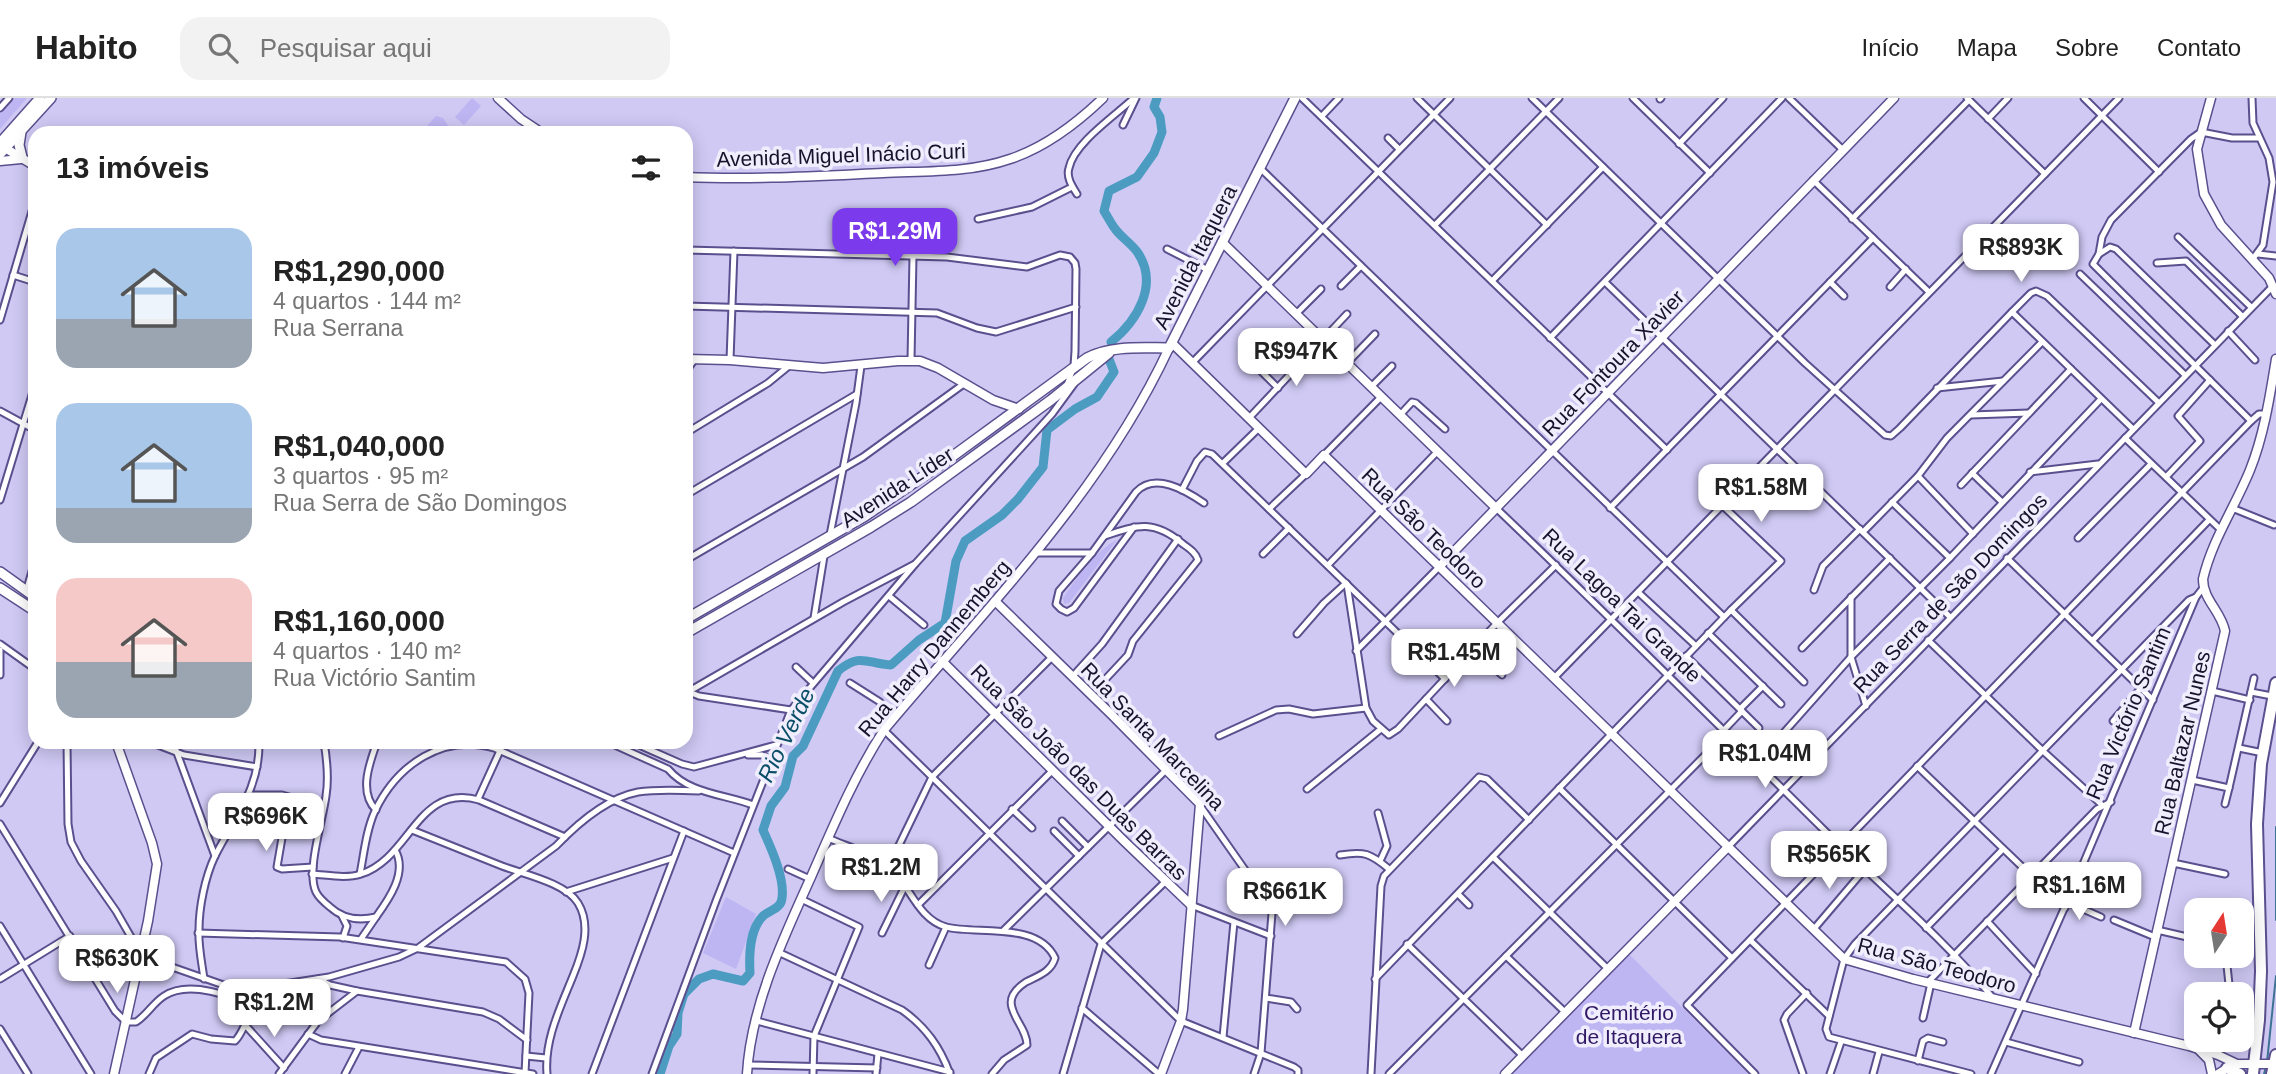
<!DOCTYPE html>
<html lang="pt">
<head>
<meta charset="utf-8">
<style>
	:root { --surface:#fff; --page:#f2f2f2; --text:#222; --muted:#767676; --line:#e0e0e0; --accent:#7c3aed }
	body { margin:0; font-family:Arial,sans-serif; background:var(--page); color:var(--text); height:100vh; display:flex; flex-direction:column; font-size:26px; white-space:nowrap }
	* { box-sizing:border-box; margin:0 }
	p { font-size:23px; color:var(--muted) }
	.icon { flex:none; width:38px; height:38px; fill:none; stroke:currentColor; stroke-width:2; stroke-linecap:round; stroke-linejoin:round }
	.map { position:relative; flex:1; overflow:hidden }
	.drawer { position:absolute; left:28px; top:28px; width:665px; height:623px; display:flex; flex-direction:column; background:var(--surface); border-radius:21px; box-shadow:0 4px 18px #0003 }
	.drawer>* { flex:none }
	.needle { width:46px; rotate:12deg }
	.buttons { position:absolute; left:2184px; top:800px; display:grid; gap:14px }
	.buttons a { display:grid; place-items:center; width:70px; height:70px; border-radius:14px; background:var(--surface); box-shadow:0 4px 18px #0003; font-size:35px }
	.price { position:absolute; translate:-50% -60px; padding:0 16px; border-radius:14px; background:#fff; color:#222; font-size:23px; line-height:46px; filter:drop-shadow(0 2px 4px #0008) }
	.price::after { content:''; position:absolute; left:50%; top:42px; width:21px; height:16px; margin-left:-10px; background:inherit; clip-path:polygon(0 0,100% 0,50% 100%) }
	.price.selected { background:var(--accent); color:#fff }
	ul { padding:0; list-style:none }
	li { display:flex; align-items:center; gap:21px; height:175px; padding:0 28px }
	li span { display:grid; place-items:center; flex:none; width:196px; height:140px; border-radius:21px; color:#555 }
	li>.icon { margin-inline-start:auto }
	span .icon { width:84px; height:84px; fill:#fffc; stroke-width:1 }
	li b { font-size:30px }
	h2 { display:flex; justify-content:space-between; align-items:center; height:84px; padding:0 28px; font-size:30px }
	header { display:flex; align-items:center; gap:42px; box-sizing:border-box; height:98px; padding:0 35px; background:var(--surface); border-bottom:2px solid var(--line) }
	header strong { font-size:33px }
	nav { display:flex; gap:38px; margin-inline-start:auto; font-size:24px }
	.search { width:490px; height:63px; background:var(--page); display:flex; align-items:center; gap:18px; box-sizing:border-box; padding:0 24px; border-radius:21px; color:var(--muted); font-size:26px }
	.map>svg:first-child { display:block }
	.green { fill:#beb5f3 }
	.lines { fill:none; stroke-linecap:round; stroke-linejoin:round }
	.stream { stroke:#3c7394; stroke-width:2 }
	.river { stroke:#4c9cc1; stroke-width:9 }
	.street-casing { stroke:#5b4f8e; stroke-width:9 }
	.secondary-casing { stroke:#5b4f8e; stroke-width:11 }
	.primary-casing { stroke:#5b4f8e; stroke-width:12 }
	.highway-casing { stroke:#5b4f8e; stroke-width:14 }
	.street { stroke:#fff; stroke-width:5 }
	.secondary { stroke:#fff; stroke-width:8 }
	.primary { stroke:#fff; stroke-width:9 }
	.highway { stroke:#fff; stroke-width:10 }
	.labels { text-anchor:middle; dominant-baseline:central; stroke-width:7; stroke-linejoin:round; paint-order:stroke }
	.street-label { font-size:21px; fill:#18132c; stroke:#f0eefd }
	.park-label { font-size:21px; fill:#301865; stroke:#f0eefd }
	.water-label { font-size:23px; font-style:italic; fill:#094d67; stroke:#f0eefd }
</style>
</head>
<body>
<header>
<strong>Habito</strong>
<div class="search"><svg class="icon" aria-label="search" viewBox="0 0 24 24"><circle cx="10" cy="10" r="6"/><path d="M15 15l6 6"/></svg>Pesquisar aqui</div>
<nav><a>Início</a><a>Mapa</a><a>Sobre</a><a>Contato</a></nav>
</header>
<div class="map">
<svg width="2276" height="976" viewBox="0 0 2276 976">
	<rect width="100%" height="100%" fill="#cfc9f4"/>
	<!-- green -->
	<g class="green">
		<path d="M15,0H27L0,31V15Z"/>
		<path d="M472,0L481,8L464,27L455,19Z"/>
		<path d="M436,18L443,20L453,35H408L413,30L426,29Z"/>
		<path d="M1031,308L1033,311L975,352L973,350Z"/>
		<path d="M844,435L846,438L698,522L697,520Z"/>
		<path d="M1117,442L1069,505L1064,506L1063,500C1075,482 1097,451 1117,442Z"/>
		<path d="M726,799L756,816L736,871L703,855Z"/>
		<path d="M1629,856L1748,976H1513Z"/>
	</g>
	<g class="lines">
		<!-- stream -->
		<g class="stream">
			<path d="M2276,729V822"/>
			<path d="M2267,964L2276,878"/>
			<path d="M2264,976L2266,969"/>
		</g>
		<!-- river -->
		<g class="river">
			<path d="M1111,244C1137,223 1159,187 1138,155C1132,146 1122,140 1116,132C1111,126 1108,119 1104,113L1109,93L1137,79L1154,55L1162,34L1160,19L1154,9L1157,0"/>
			<path d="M660,976L669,948L677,936L678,915L684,896L699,881L713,876L743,883L750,875C749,857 749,832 763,818C770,812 781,811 782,800C785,780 771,750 763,732L771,708L785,689L793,658L803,648L838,573C861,554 867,566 891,567L919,542L945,525L956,463L965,443L1002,417L1018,401L1043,369L1047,332L1075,311L1097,299L1114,274L1109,261"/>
		</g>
		<!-- street casing -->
		<g class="street-casing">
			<g id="street">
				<path d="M1302,0L1667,352"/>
				<path d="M1417,0L1547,127"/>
				<path d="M1532,0L1805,265L1885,337L1891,338L1900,330L2012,214L2031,195L2036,193L2047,198L2158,304"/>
				<path d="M1633,0L1710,75"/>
				<path d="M1789,0L1843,52"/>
				<path d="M1967,0L2045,76"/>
				<path d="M2084,0L2159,74"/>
				<path d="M2252,0L2253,25L2269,60L2273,84L2263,147L2252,162"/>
				<path d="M1660,1L1661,0"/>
				<path d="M0,10L9,0"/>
				<path d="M1322,18L1339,0"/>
				<path d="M1988,21L2008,0"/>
				<path d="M1123,27L1136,0"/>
				<path d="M1388,40L1399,51"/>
				<path d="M1679,46L1723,0"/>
				<path d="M1260,70L1724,519"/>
				<path d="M1813,82L1929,194"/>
				<path d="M1077,96C1072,88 1066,79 1069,70C1074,45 1116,17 1134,0"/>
				<path d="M978,121L1032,109L1072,89"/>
				<path d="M1852,121L1969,2"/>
				<path d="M1435,127L1559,0"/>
				<path d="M2178,139L2251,209"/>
				<path d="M1167,151L1208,172"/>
				<path d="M686,152L947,159L1027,169L1060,157L1070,159L1075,165L1076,171L1075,253L1074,268L1067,287"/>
				<path d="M2099,156L2110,149L2116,151L2215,247"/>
				<path d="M2258,156L2276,158"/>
				<path d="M2157,165L2186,163L2242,218"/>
				<path d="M2080,176L2185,277"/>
				<path d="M13,177L35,184"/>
				<path d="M1492,183L1603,69"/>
				<path d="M1605,184L1950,519"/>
				<path d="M1830,184L1844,198"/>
				<path d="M1341,188L1361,168"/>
				<path d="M1890,189L1906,171"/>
				<path d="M686,208L937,215L977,230L996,234L1076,209"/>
				<path d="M2012,214L2133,331"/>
				<path d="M1296,216L1321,191"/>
				<path d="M0,222L35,103"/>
				<path d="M2228,233L2255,262"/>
				<path d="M1550,240L1782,0"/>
				<path d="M730,262L734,153"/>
				<path d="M911,262L913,158"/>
				<path d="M1192,265L1450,0"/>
				<path d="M1347,265L1375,236"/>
				<path d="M686,273L695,261"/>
				<path d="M1261,273L1278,290"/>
				<path d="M1371,289L1392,268"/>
				<path d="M1937,290L2003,283"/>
				<path d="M0,313L35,332"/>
				<path d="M1400,317L1412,304L1416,305L1445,331"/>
				<path d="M1971,317L2029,315"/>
				<path d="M1249,320L1347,216"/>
				<path d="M2251,323L2093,166L2099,156L2102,139L2111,122L2191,41L2201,34L2232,40H2259"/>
				<path d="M686,335L768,285L790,267"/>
				<path d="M2125,340L2221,432"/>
				<path d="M1324,357L1381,299"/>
				<path d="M1223,365L1259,330"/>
				<path d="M2030,374L2098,366"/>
				<path d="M1972,375L2002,404"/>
				<path d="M1918,378L1973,436"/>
				<path d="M2166,379L2200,343L2178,318L2210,282"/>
				<path d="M1961,387L2071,271"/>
				<path d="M1182,392L1197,363L1205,354L1212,356L1445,581"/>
				<path d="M686,397L857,296"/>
				<path d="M0,402L35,287"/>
				<path d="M1892,404L1950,460"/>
				<path d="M1496,410C1606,515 1714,623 1823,731C1880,787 1942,839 1993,900"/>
				<path d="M1610,410L1873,140"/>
				<path d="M2232,410L2274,427"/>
				<path d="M1269,411L1306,376"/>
				<path d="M1134,429L1074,510L1067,514L1061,511L1056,506L1059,493L1092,455L1136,394C1155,374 1185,392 1204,405"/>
				<path d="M1863,434L1918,378L1947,340L2042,244"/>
				<path d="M830,437L856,305L861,268"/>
				<path d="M2078,440L2151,366"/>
				<path d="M1036,455H1092"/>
				<path d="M1263,456L1289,430"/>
				<path d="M2007,460L2153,602"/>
				<path d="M686,462L863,359L965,285"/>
				<path d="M1328,467L1438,353"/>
				<path d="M1347,486L1366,610L1373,623L1389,637L1398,631L1497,525L1556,467"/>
				<path d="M1814,492L1823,468L1860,431"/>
				<path d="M26,494L35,463"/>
				<path d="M1638,494L1696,548"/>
				<path d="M889,498L924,527"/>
				<path d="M1851,499V559L1866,608"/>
				<path d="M1731,512L1804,584"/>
				<path d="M814,520L824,458"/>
				<path d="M686,529L688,334"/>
				<path d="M1708,535L1781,606"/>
				<path d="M1297,536L1324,505L1346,485"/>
				<path d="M1928,542L2043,653L2102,707"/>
				<path d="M2093,542L2209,422"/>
				<path d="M0,546L35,571"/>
				<path d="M1802,550L1890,460"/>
				<path d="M1473,551L1502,577"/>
				<path d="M0,552V577"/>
				<path d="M1356,553L1439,469"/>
				<path d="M1686,558L1759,630"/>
				<path d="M796,569L813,585"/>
				<path d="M1073,578L1102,546L1178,441"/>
				<path d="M1554,580L2119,0"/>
				<path d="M850,585L880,604L883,611L894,620"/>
				<path d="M1100,587L1128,557L1133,543L1198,462C1196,455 1190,451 1183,446C1155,422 1138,426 1105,438"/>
				<path d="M686,590L689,594L699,598L791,612"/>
				<path d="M2212,593L2250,602"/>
				<path d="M2251,594L2272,598"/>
				<path d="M686,595L843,504L915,466"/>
				<path d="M1426,601L1447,623"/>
				<path d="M1740,611L1763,588"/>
				<path d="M2113,623L2141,590"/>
				<path d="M884,632L1181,923L1294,969L1298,972V976"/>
				<path d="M1724,632L1742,613"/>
				<path d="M1219,638L1276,612L1289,611L1313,616L1366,610"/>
				<path d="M67,644L68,726L71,744L81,763L116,813L135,846L143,858L152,862L235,891L244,892L329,879L399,859L418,850L556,748C577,726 607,700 638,694C657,691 679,692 699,693"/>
				<path d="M150,644L184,657L257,669"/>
				<path d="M173,644L215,758"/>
				<path d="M324,644C327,662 329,680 326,698C323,722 306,773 316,794C319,800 325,805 330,809C343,821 359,823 376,819C389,801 408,774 395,752"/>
				<path d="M608,644L668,671C689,696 724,696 753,707"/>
				<path d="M632,644L682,666L694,669L776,647"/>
				<path d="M2239,650L2263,655"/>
				<path d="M748,657H762L771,661"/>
				<path d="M1757,665L1851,559L1950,460L2101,301"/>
				<path d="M1917,668L2065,810"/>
				<path d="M2192,682L2229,690L2225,706"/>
				<path d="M1559,690L1732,860"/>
				<path d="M2229,690L2254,580"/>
				<path d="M1307,691L1381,631"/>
				<path d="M249,697H282L289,699L277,769L282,771L313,769"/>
				<path d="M478,701L504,644"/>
				<path d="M0,705L38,644"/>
				<path d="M1201,709L1266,802L1272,815L1261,955L1254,976"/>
				<path d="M1012,711L1032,730"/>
				<path d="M376,712C358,694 370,664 377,644"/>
				<path d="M1378,715L1387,748L1380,763"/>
				<path d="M1062,723L1088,749"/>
				<path d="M0,726L115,913L126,924H136C147,917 153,905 164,898C190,881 232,899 258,910"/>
				<path d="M412,732C442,744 472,756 502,768C523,776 566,785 578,805C592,828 582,856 573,878C561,908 544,942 547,976"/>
				<path d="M1054,733L1079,758"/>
				<path d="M828,740C848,749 875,756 891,771C910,788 918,821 946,829C977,837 1038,823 1055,860C1051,874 1038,878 1026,884C992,906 1027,924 1027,947L1004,962L992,976"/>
				<path d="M1728,749L2273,188"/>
				<path d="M1340,757C1364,753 1370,755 1389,771"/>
				<path d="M1493,759L1608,871"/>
				<path d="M2173,765L2225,776"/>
				<path d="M889,768L932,679L1052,559"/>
				<path d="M788,771L810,781"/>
				<path d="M312,776C328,777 346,781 361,776C411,760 417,685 479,702L565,739"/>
				<path d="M360,776C364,756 366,732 375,713C397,667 443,635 494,650L734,755"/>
				<path d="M566,794L673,760"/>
				<path d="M1458,796L1469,807"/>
				<path d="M801,801L859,829L814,938L813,976"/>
				<path d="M2067,804L2101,819"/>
				<path d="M918,807L1053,672"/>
				<path d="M1191,807L1271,838"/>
				<path d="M342,818L347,828L343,840"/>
				<path d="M2114,822L2155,839"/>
				<path d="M1987,823L2036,876"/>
				<path d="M0,828L91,976"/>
				<path d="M1926,830L2003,751"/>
				<path d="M1813,832L1865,771"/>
				<path d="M2157,832L2196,841"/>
				<path d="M1003,833L1166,672"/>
				<path d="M198,835L340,839L506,864L525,881L529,895L525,975"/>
				<path d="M882,835L905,788"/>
				<path d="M361,841L376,819"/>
				<path d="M1750,842L1829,918"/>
				<path d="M1407,846L1523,958"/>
				<path d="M778,854L902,912C926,929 940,949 950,976"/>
				<path d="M1506,858L1566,915"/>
				<path d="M2226,858L2230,896"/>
				<path d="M929,867L946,829"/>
				<path d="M0,881L70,838"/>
				<path d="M204,881C202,865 198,848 199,832C199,809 205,779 215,758C235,718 260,691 259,644"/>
				<path d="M318,881L330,887L357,893L483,914L499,921L527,942"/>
				<path d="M1375,881L1731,512L1781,463L1723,408"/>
				<path d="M1928,884L2097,711L2111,704"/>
				<path d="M292,899L315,927"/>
				<path d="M1266,900L1291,904L1297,911"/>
				<path d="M1082,910L1159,976"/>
				<path d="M1923,920L1931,885"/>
				<path d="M757,923L950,974"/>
				<path d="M246,928L284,970"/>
				<path d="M0,931L28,976"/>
				<path d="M308,936L321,942L533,976"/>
				<path d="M1223,939L1234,824"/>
				<path d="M2006,944L2079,964"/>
				<path d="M2218,957L2222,942"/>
				<path d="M526,958L546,960"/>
				<path d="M1918,963L1923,943L1928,940L1943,944"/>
				<path d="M748,967L877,970"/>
				<path d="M149,976L156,960L192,936L211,941L235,943C244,934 246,918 256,911C275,898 301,904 314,882"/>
				<path d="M279,976L318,923L357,893"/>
				<path d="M345,976L359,949"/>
				<path d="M592,976L684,733"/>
				<path d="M652,976L716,803L791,612L916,465L1052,316L1074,286"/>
				<path d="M876,976L878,956"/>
				<path d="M1063,976L1101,846L1165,784"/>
				<path d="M1371,976L1381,788L1384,778L1479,679L1487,681L1529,722"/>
				<path d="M1389,976L1727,635"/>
				<path d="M1755,976L1687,907L2251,323L2259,316H2265"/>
				<path d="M1803,976L1784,922L1787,916L1807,895"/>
				<path d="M1830,976L1841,944"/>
				<path d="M1873,976L1879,954"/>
				<path d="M1971,976L1829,939L1826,931L1844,861L1855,846L2189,502L2196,499"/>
				<path d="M1991,976L2067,804L2196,499L2203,490"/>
			</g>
		</g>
		<!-- secondary casing -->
		<g class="secondary-casing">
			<g id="secondary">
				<path d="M498,0L521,21L542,35"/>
				<path d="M2211,0L2197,51L2204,96L2221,127L2269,180L2276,196"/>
				<path d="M5,50L35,68"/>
				<path d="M0,63L21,61"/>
				<path d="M686,79C752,82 817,78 883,75C925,73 970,75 1010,61C1046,49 1076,26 1103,0"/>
				<path d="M1222,144L1496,410"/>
				<path d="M1172,245L1306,376L1324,357L1844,861L1913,881L2189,948L2218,957L2237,966H2276"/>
				<path d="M686,261L730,262L823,270L898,263H920L938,270L993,302L1019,311"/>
				<path d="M1439,469L1894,0"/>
				<path d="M995,503L1112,617L1200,706L1183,911L1181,923L1161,976"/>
				<path d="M942,563L1124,743L1191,807"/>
				<path d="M2134,935L2225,533C2221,513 2203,502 2203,481C2212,442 2235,409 2250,372C2264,337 2270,298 2276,261"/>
				<path d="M2199,952L2209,962L2212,976"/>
				<path d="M114,976L148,823L157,766L152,745L116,644"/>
				<path d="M747,976C751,908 783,841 811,779C833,729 854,678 884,632C986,510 1101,396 1169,250"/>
				<path d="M1505,976L1728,749"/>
				<path d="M2218,976L2231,968"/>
			</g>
		</g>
		<!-- primary casing -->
		<g class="primary-casing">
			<g id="primary">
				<path d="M21,34L19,47L22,59"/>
				<path d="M0,45L40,0"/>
				<path d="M0,56L51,0"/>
				<path d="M0,474L35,499"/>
				<path d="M0,490L35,513"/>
				<path d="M686,521L865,418L953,358L1087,260C1111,247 1143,250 1169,250L1295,0"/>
				<path d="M686,535L871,429L911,404L1051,302L1109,255"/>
			</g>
		</g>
		<!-- highway casing -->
		<g class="highway-casing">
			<g id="highway">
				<path d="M2227,970L2240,976"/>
				<path d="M2253,976L2259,922L2261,873L2257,726L2261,666L2276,585"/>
				<path d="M2272,976L2276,957"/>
			</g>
		</g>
		<!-- street -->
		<use href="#street" class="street"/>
		<!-- secondary -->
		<use href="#secondary" class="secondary"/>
		<!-- primary -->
		<use href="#primary" class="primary"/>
		<!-- highway -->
		<use href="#highway" class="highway"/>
	</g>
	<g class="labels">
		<!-- street labels -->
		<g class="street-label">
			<text transform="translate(841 57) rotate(-2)">Avenida Miguel Inácio Curi</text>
			<text transform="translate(1195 159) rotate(-63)">Avenida Itaquera</text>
			<text transform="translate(1613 265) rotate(-46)">Rua Fontoura Xavier</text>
			<text transform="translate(897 389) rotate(-33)">Avenida Líder</text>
			<text transform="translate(1424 430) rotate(44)">Rua São Teodoro</text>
			<text transform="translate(1950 495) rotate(-46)">Rua Serra de São Domingos</text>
			<text transform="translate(1622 507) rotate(44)">Rua Lagoa Tai Grande</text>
			<text transform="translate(934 550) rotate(-50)">Rua Harry Dannemberg</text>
			<text transform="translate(2128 615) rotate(-67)">Rua Victório Santim</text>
			<text transform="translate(1153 638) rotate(46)">Rua Santa Marcelina</text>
			<text transform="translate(2182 645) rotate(-77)">Rua Baltazar Nunes</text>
			<text transform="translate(1079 674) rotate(45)">Rua São João das Duas Barras</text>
			<text transform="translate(1937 867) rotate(15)">Rua São Teodoro</text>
		</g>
		<!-- park labels -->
		<g class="park-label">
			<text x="1629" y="914">Cemitério<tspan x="1629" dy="24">de Itaquera</tspan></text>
		</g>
		<!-- water labels -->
		<g class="water-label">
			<text transform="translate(786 637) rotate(-64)">Rio Verde</text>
		</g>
	</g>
</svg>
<div class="buttons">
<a><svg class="needle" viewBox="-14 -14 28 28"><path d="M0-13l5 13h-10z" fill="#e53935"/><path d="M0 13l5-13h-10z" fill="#767676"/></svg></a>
<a><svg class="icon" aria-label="locate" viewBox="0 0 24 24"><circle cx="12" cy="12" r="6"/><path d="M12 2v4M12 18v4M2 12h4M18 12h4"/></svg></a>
</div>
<b class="price selected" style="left:895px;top:170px">R$1.29M</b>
<b class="price" style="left:2021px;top:186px">R$893K</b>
<b class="price" style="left:1296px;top:290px">R$947K</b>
<b class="price" style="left:1761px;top:426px">R$1.58M</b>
<b class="price" style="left:1454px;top:591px">R$1.45M</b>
<b class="price" style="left:1765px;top:692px">R$1.04M</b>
<b class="price" style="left:266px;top:755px">R$696K</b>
<b class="price" style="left:1829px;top:793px">R$565K</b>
<b class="price" style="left:881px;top:806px">R$1.2M</b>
<b class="price" style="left:2079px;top:824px">R$1.16M</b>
<b class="price" style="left:1285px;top:830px">R$661K</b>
<b class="price" style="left:117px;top:897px">R$630K</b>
<b class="price" style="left:274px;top:941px">R$1.2M</b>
<section class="drawer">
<h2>13 imóveis<svg class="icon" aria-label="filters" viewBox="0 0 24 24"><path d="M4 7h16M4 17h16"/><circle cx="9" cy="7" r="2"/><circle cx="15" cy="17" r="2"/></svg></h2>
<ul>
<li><span style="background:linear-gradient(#a9c7e8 65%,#9aa5b1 0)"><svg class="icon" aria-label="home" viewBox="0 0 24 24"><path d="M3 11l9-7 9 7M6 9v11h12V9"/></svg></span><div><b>R$1,290,000</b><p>4 quartos · 144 m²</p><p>Rua Serrana</p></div></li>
<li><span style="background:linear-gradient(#a9c7e8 75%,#9aa5b1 0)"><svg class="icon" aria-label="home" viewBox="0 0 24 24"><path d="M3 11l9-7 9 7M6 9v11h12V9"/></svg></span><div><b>R$1,040,000</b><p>3 quartos · 95 m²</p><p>Rua Serra de São Domingos</p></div></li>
<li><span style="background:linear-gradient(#f6c9c9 60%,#9aa5b1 0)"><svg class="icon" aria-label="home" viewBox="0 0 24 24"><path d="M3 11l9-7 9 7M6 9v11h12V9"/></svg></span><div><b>R$1,160,000</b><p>4 quartos · 140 m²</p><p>Rua Victório Santim</p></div></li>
</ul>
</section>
</div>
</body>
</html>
